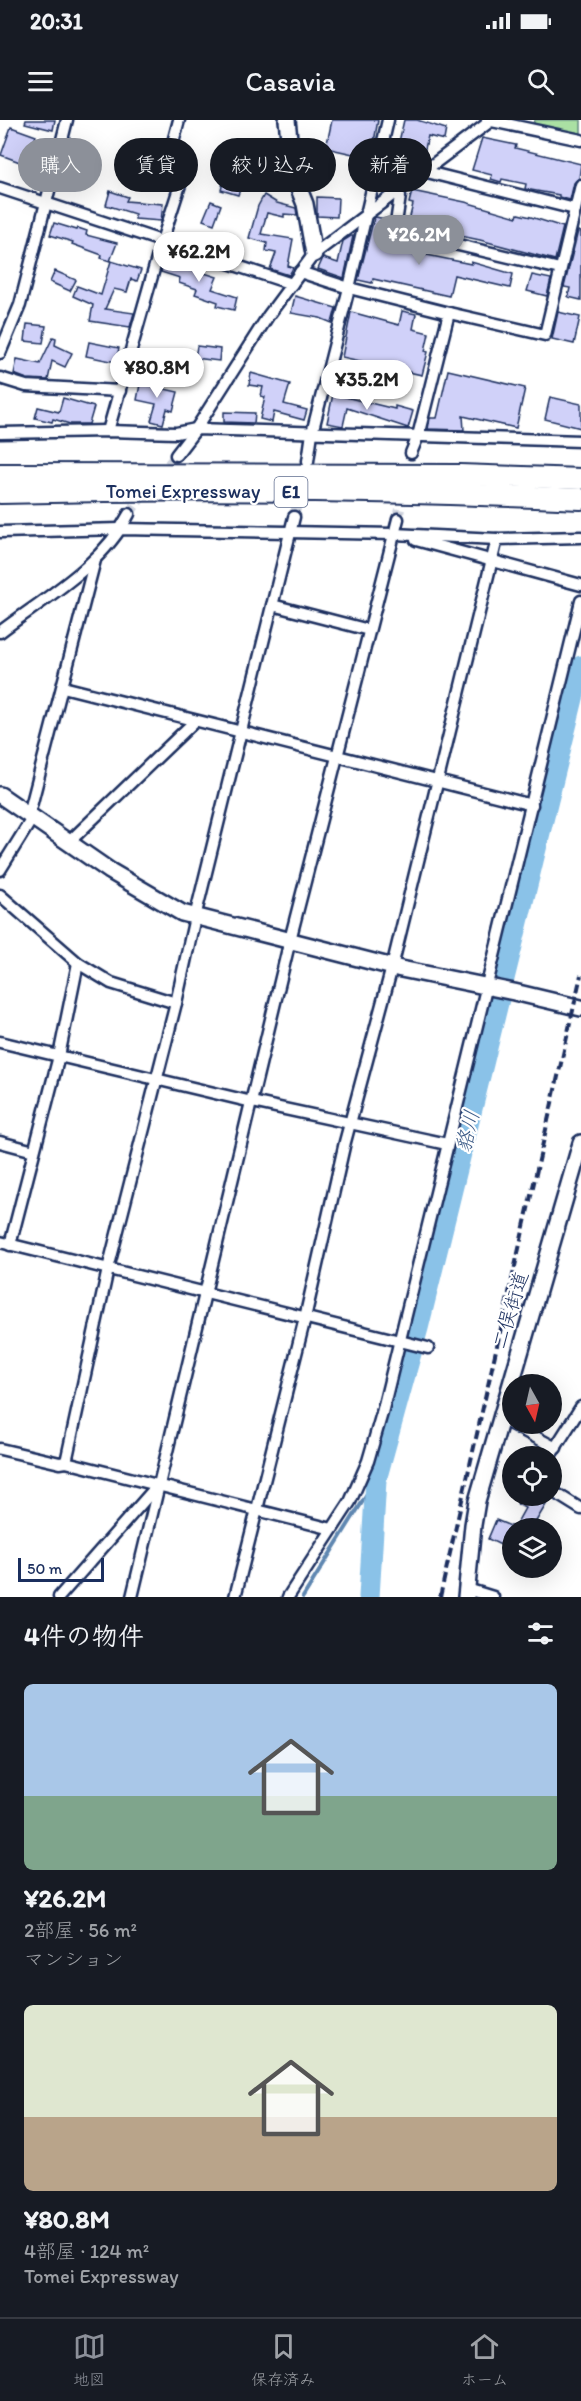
<!DOCTYPE html>
<html lang="ja">
<head>
<meta charset="utf-8">
<style>
	:root { --surface:#171b24; --page:#20242c; --text:#f1f3f6; --muted:#9ea1a6; --line:#363941; --accent:#8c9099 }
	body { margin:0; font-family:Itim,"Klee One",sans-serif; background:var(--page); color:var(--text); height:100vh; display:flex; flex-direction:column; font-size:22px; white-space:nowrap }
	* { box-sizing:border-box; margin:0 }
	p { font-size:20px; color:var(--muted) }
	.icon { flex:none; width:33px; height:33px; fill:none; stroke:currentColor; stroke-width:2; stroke-linecap:round; stroke-linejoin:round }
	.map { position:relative; height:1477px; overflow:hidden }
	.sheet { display:flex; flex-direction:column; background:var(--surface); flex:1 }
	.sheet>* { flex:none }
	.top-card { position:absolute; left:18px; top:18px; width:546px; height:54px; display:flex; gap:12px }
	.needle { width:39px; rotate:172deg }
	.controls { position:absolute; left:502px; top:1254px; display:grid; gap:12px }
	.controls a { display:grid; place-items:center; width:60px; height:60px; border-radius:50%; background:var(--surface); box-shadow:0 6px 24px #0002; font-size:30px }
	.scale { position:absolute; left:18px; bottom:15px; width:86px; box-sizing:border-box; padding-left:6px; border:3px solid #1b2f5e; border-top:0; font-size:16px; line-height:21px; white-space:nowrap; color:#1b2f5e; -webkit-text-stroke:4px #fff; paint-order:stroke }
	.price { position:absolute; translate:-50% -51px; padding:0 14px; border-radius:21px; background:#fff; color:#222; font-size:20px; line-height:39px; filter:drop-shadow(0 2px 3px #0008) }
	.price::after { content:''; position:absolute; left:50%; top:36px; width:18px; height:14px; margin-left:-9px; background:inherit; clip-path:polygon(0 0,100% 0,50% 100%) }
	.price.active { background:var(--accent); color:#fff }
	ul { padding:0; list-style:none }
	li { display:grid; align-content:center; gap:12px; height:318px; padding:0 24px }
	li span { display:grid; place-items:center; height:186px; border-radius:9px; color:#555 }
	li>.icon { margin-inline-start:auto }
	span .icon { width:108px; height:108px; fill:#fffc; stroke-width:1 }
	li b { font-size:26px }
	h2 { display:flex; justify-content:space-between; align-items:center; height:72px; padding:0 24px; font-size:26px }
	.chip { padding:0 21px; border-radius:27px; background:var(--surface); box-shadow:0 6px 24px #0002; font-size:21px; line-height:54px }
	.chip.active { background:var(--accent); color:#fff }
	.status { display:flex; justify-content:space-between; align-items:center; height:42px; padding:0 30px; background:var(--surface); direction:ltr }
	.status svg { height:16px; fill:currentColor }
	header { display:flex; justify-content:space-between; align-items:center; height:78px; padding:0 24px; background:var(--surface); font-size:27px; font-weight:600 }
	.menu { display:flex; justify-content:space-around; align-items:center; height:84px; border-top:2px solid var(--line); background:var(--surface); font-size:16px; color:var(--muted) }
	.menu a { display:grid; justify-items:center; gap:3px }
	.menu .active { color:var(--accent) }
	.map>svg:first-child { display:block }
	.green { fill:#aae0a3; stroke:#628880; stroke-width:1.5 }
	.lines { fill:none; stroke-linecap:round; stroke-linejoin:round }
	.stream { stroke:#5e87b1; stroke-width:4 }
	.river { stroke:#8ac2e8; stroke-width:21 }
	.building { fill:#d0d1f9; stroke:#1b2f5e; stroke-width:1.5 }
	.street-tunnel { stroke:#d1d5df; stroke-width:10; stroke-dasharray:10 5; stroke-linecap:butt }
	.street-casing { stroke:#1b2f5e; stroke-width:15 }
	.secondary-casing { stroke:#1b2f5e; stroke-width:20 }
	.highway-casing { stroke:#1b2f5e; stroke-width:24 }
	.street { stroke:#fff; stroke-width:10 }
	.secondary { stroke:#fff; stroke-width:15 }
	.highway { stroke:#fff; stroke-width:20 }
	.rail { stroke:#1b2f5e; stroke-width:4; stroke-dasharray:9 4.5; stroke-linecap:butt }
	.labels { text-anchor:middle; dominant-baseline:central; stroke-width:4.5; stroke-linejoin:round; paint-order:stroke }
	.shield { fill:#fff; stroke:#5f6d8e; stroke-width:1.5 }
	.shield-label { font-size:18px; font-weight:bold; fill:#1b2f5e }
	.street-label { font-size:20px; fill:#1b2f5e; stroke:#fff }
	.water-label { font-size:21px; font-style:italic; fill:#3c5b87; stroke:#fff }
</style>
</head>
<body>
<div class="status"><b>20:31</b><svg viewBox="0 0 49 12"><path d="M0 12V9h3v3zM5 12V6h3v6zM10 12V3h3v9zM15 12V0h3v12zM26 1h20v11H26zM47 4h2v5h-2z"/></svg></div>
<header><svg class="icon" aria-label="menu" viewBox="0 0 24 24"><path d="M4 6h16M4 12h16M4 18h16"/></svg>Casavia<svg class="icon" aria-label="search" viewBox="0 0 24 24"><circle cx="10" cy="10" r="6"/><path d="M15 15l6 6"/></svg></header>
<div class="map">
<svg width="581" height="1477" viewBox="0 0 581 1477">
	<rect width="100%" height="100%" fill="#fff"/>
	<filter id="ink" filterUnits="userSpaceOnUse"><feTurbulence type="fractalNoise" baseFrequency=".0167" numOctaves="2"/><feDisplacementMap in="SourceGraphic" scale="12" xChannelSelector="R" yChannelSelector="G"/><feConvolveMatrix kernelMatrix="1 2 1 2 8 2 1 2 1" color-interpolation-filters="sRGB"/></filter>
	<g filter="url(#ink)">
		<!-- green -->
		<path class="green" d="M535,0H581V14L533,6Z"/>
		<g class="lines">
			<!-- stream -->
			<path class="stream" d="M303,1477L376,1360"/>
			<!-- river -->
			<path class="river" d="M369,1477L376,1360L418,1208L581,546"/>
		</g>
		<!-- building -->
		<g class="building">
			<path d="M26,0H55L53,10L25,3Z"/>
			<path d="M332,0H378L371,38L326,28Z"/>
			<path d="M404,0H417L446,9L444,20L428,16L422,41L392,34L395,21L399,22Z"/>
			<path d="M11,7L36,16L25,44L1,35Z"/>
			<path d="M482,18L516,25L515,28L581,44L579,58L574,63L570,80L559,77V75L525,69L526,64L502,59L501,62L491,59L492,55L472,50Z"/>
			<path d="M246,21L274,28L270,44L241,37Z"/>
			<path d="M224,59L242,64L238,75L221,70Z"/>
			<path d="M110,71L128,77L126,81L163,84L161,101L135,99V94L106,85Z"/>
			<path d="M412,71L465,82L517,97L518,94L531,97L563,107L555,140L480,120L408,105L413,84L409,83Z"/>
			<path d="M264,75L277,83L296,88L297,95L284,94V97L267,93L261,114L293,119L288,146L293,148L289,155L270,149L276,133L266,131L267,123L249,118L258,86Z"/>
			<path d="M317,77L338,78L337,97L317,96Z"/>
			<path d="M211,81L221,85L214,104L203,100Z"/>
			<path d="M376,97L389,100L385,121L413,128L412,132L471,144V142L513,154L510,168L454,155L449,176L373,159L372,163L358,160L374,98Z"/>
			<path d="M54,103L77,110L78,108L87,111L86,115L117,123L110,141L101,138L102,135L72,124L73,122L50,115Z"/>
			<path d="M578,111L581,112V180L568,177L570,168L564,167Z"/>
			<path d="M212,113L230,119L225,134L208,128Z"/>
			<path d="M351,116H353L344,158L318,149L323,138L338,143L343,121Z"/>
			<path d="M165,138L179,142V145L217,157L212,169L237,177L234,190L217,186L218,182L195,174L197,169L179,163L180,158L161,152Z"/>
			<path d="M111,141L141,150L137,161L131,159L127,172L114,169L105,189L134,193L130,207L90,201L93,185L73,176L77,166L101,175Z"/>
			<path d="M55,151L76,160L70,171L50,162Z"/>
			<path d="M532,155L551,159L547,176L527,171Z"/>
			<path d="M295,176L336,188L332,203L320,198L291,193Z"/>
			<path d="M402,191L416,194L413,209L429,213L425,231L428,232L422,255L342,237L351,192L399,205Z"/>
			<path d="M558,192L580,197L574,224L552,219Z"/>
			<path d="M27,204L46,206L43,223L25,221Z"/>
			<path d="M53,217L56,218L55,225L72,233L65,247L52,241L48,260L27,259L14,254L17,239L40,244Z"/>
			<path d="M89,222L119,228L116,242L86,236Z"/>
			<path d="M197,226L220,229L219,241L195,238Z"/>
			<path d="M448,250L525,268L516,308L463,296L464,310L428,309L430,298H437Z"/>
			<path d="M251,253L290,264L284,284L307,290L304,300L274,292L272,302L260,299L265,277L261,276L263,267L249,265Z"/>
			<path d="M141,259L161,263L160,268L178,272L173,291L167,289L163,304L151,301L156,284L137,280Z"/>
			<path d="M333,274L395,289V286L413,291L408,308L347,288L343,306L327,303Z"/>
			<path d="M550,277L581,284V308L545,299Z"/>
			<path d="M63,278L94,287L89,304H70L53,299L52,302L35,298L38,287L59,292Z"/>
			<path d="M224,292L255,293L254,303L224,302Z"/>
			<path d="M522,1376H546L550,1378L532,1408H514L525,1388L517,1384Z"/>
			<path d="M496,1400L513,1407V1427L507,1424L505,1427L488,1419Z"/>
		</g>
		<g class="lines">
			<!-- street-tunnel -->
			<g class="street-tunnel">
				<path d="M159,356L176,335"/>
				<path d="M129,394L147,370"/>
				<path d="M294,397L301,367"/>
				<path d="M398,399L411,333"/>
			</g>
			<!-- street casing -->
			<g class="street-casing">
				<g id="street">
					<path d="M487,0L581,20"/>
					<path d="M423,51L575,89"/>
					<path d="M0,68L292,164"/>
					<path d="M397,70L400,76L395,110L560,149"/>
					<path d="M300,152L349,168L449,193L418,316L411,333"/>
					<path d="M449,193L545,215L581,65"/>
					<path d="M0,233L20,185L67,0"/>
					<path d="M0,258L26,266L120,271"/>
					<path d="M108,311L162,121L180,65L164,56L179,0"/>
					<path d="M0,313L108,311L176,313L196,309L581,321"/>
					<path d="M176,335L196,309L268,196L314,134L492,0"/>
					<path d="M308,341L312,313L349,168L388,0"/>
					<path d="M0,412L121,409L394,414L497,419L581,417"/>
					<path d="M416,420L581,465"/>
					<path d="M272,485L369,510"/>
					<path d="M0,512C46,477 102,446 129,394"/>
					<path d="M63,567L532,685"/>
					<path d="M29,694L95,440"/>
					<path d="M68,723L194,602"/>
					<path d="M0,750L33,697"/>
					<path d="M0,775L78,843L111,863L176,883"/>
					<path d="M0,922L252,982L447,1024"/>
					<path d="M0,1022L34,1031"/>
					<path d="M0,1122L428,1228"/>
					<path d="M10,1125L59,936L78,843"/>
					<path d="M500,1298L556,1328"/>
					<path d="M0,1329L60,1343L66,1342L332,1409"/>
					<path d="M550,1336L581,1287"/>
					<path d="M66,1342L108,1149L176,883L195,797L294,397"/>
					<path d="M552,1371L581,1389"/>
					<path d="M467,1469L493,1477"/>
					<path d="M59,1477L156,1367"/>
					<path d="M132,1477L290,820L398,399"/>
					<path d="M235,1477L305,1198L345,1022L392,847L497,419"/>
					<path d="M288,1477L350,1382L368,1341L382,1293L581,481"/>
				</g>
			</g>
			<!-- secondary casing -->
			<g class="secondary-casing">
				<g id="secondary">
					<path d="M287,0L293,54L305,84L314,134"/>
					<path d="M0,675L110,751L182,793L401,849L514,872L581,888"/>
					<path d="M466,1477L473,1405L477,1381L581,1023"/>
				</g>
			</g>
			<!-- highway casing -->
			<g class="highway-casing">
				<g id="highway">
					<path d="M0,354L460,355L581,359"/>
					<path d="M0,373C194,368 388,370 581,379"/>
				</g>
			</g>
			<!-- street -->
			<use href="#street" class="street"/>
			<!-- secondary -->
			<use href="#secondary" class="secondary"/>
			<!-- highway -->
			<use href="#highway" class="highway"/>
			<!-- rail -->
			<path class="rail" d="M440,1477L581,855"/>
		</g>
	</g>
	<g class="labels">
		<!-- shield labels -->
		<rect class="shield" x="274.5" y="357" width="33" height="30" rx="4.5"/>
		<g class="shield-label">
			<text x="291" y="372">E1</text>
		</g>
		<!-- street labels -->
		<g class="street-label">
			<text x="183" y="371">Tomei Expressway</text>
			<text transform="translate(510 1190) rotate(-73)">二俣街道</text>
		</g>
		<!-- water labels -->
		<g class="water-label">
			<text transform="translate(467 1011) rotate(-76)">貉川</text>
		</g>
	</g>
</svg>
<div class="controls">
<a><svg class="needle" viewBox="-14 -14 28 28"><path d="M0-13l5 13h-10z" fill="#e53935"/><path d="M0 13l5-13h-10z" fill="#9ea1a6"/></svg></a>
<a><svg class="icon" aria-label="locate" viewBox="0 0 24 24"><circle cx="12" cy="12" r="6"/><path d="M12 2v4M12 18v4M2 12h4M18 12h4"/></svg></a>
<a><svg class="icon" aria-label="layers" viewBox="0 0 24 24"><path d="M12 4l9 5-9 5-9-5zM3 14l9 5 9-5"/></svg></a>
</div>
<div class="scale">50 m</div>
<b class="price active" style="left:419px;top:146px">¥26.2M</b>
<b class="price" style="left:199px;top:163px">¥62.2M</b>
<b class="price" style="left:157px;top:279px">¥80.8M</b>
<b class="price" style="left:367px;top:291px">¥35.2M</b>
<div class="top-card">
<a class="chip active">購入</a>
<a class="chip">賃貸</a>
<a class="chip">絞り込み</a>
<a class="chip">新着</a>
</div>
</div>
<section class="sheet">
<h2>4件の物件<svg class="icon" aria-label="filters" viewBox="0 0 24 24"><path d="M4 7h16M4 17h16"/><circle cx="9" cy="7" r="2"/><circle cx="15" cy="17" r="2"/></svg></h2>
<ul>
<li><span style="background:linear-gradient(#a9c7e8 60%,#7fa58c 0)"><svg class="icon" aria-label="home" viewBox="0 0 24 24"><path d="M3 11l9-7 9 7M6 9v11h12V9"/></svg></span><div><b>¥26.2M</b><p>2部屋 · 56 m²</p><p>マンション</p></div></li>
<li><span style="background:linear-gradient(#dfe7d0 60%,#b9a48a 0)"><svg class="icon" aria-label="home" viewBox="0 0 24 24"><path d="M3 11l9-7 9 7M6 9v11h12V9"/></svg></span><div><b>¥80.8M</b><p>4部屋 · 124 m²</p><p>Tomei Expressway</p></div></li>
</ul>
</section>
<nav class="menu">
<a class="active"><svg class="icon" aria-label="map" viewBox="0 0 24 24"><path d="M3 6l6-2 6 2 6-2v14l-6 2-6-2-6 2zM9 4v14M15 6v14"/></svg>地図</a>
<a><svg class="icon" aria-label="saved" viewBox="0 0 24 24"><path d="M7 4h10v16l-5-4-5 4z"/></svg>保存済み</a>
<a><svg class="icon" aria-label="home" viewBox="0 0 24 24"><path d="M3 11l9-7 9 7M6 9v11h12V9"/></svg>ホーム</a>
</nav>
</body>
</html>
